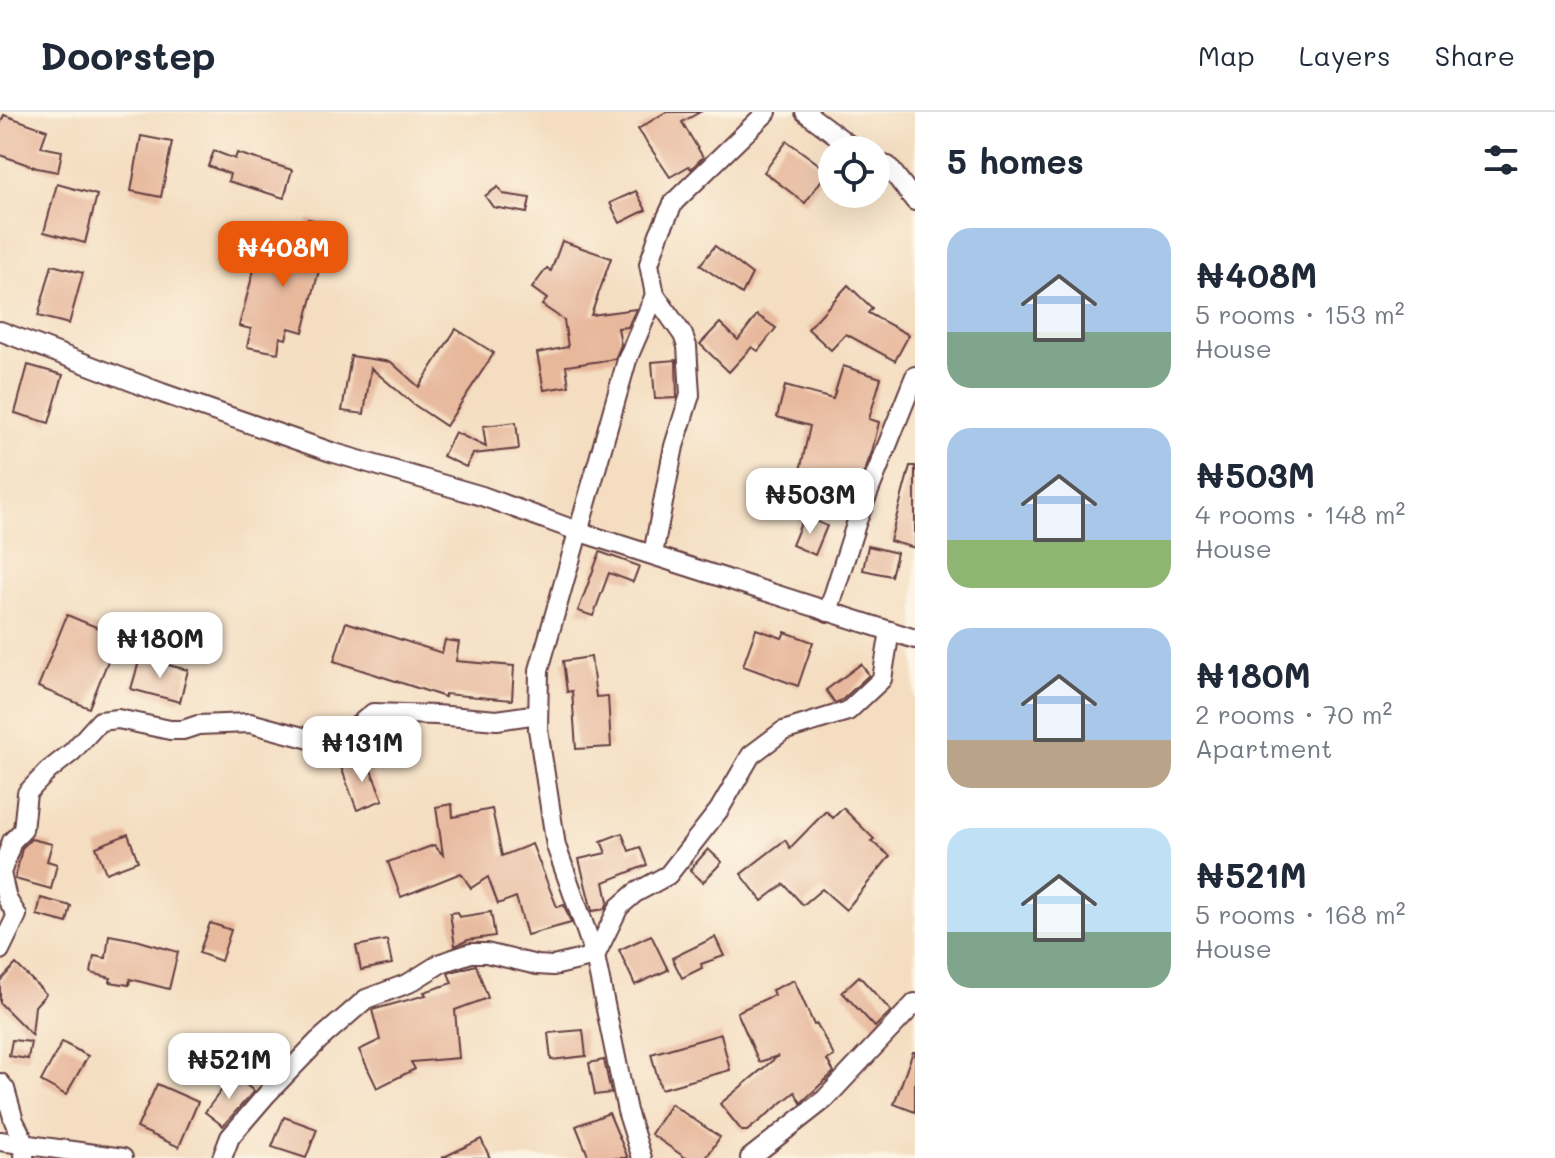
<!DOCTYPE html>
<html lang="en">
<head>
<meta charset="utf-8">
<style>
	:root { --surface:#fff; --page:#f6f6f7; --text:#1f2937; --muted:#747a83; --line:#e0e1e3; --accent:#ea580c }
	body { margin:0; font-family:Mali,sans-serif; background:var(--page); color:var(--text); height:100vh; display:flex; flex-direction:column; font-size:30px; white-space:nowrap }
	* { box-sizing:border-box; margin:0 }
	p { font-size:26px; color:var(--muted) }
	.icon { flex:none; width:44px; height:44px; fill:none; stroke:currentColor; stroke-width:2; stroke-linecap:round; stroke-linejoin:round }
	.map { position:relative; flex:1; overflow:hidden }
	.sheet { display:flex; flex-direction:column; background:var(--surface); width:640px }
	.sheet>* { flex:none }
	.fabs { position:absolute; left:818px; top:24px; display:grid; gap:16px }
	.fabs a { display:grid; place-items:center; width:72px; height:72px; border-radius:50%; background:var(--surface); box-shadow:0 8px 32px #0002; font-size:40px }
	.price { position:absolute; translate:-50% -68px; padding:0 18px; border-radius:16px; background:#fff; color:#222; font-size:26px; line-height:52px; filter:drop-shadow(0 2px 4px #0008) }
	.price::after { content:''; position:absolute; left:50%; top:48px; width:24px; height:18px; margin-left:-12px; background:inherit; clip-path:polygon(0 0,100% 0,50% 100%) }
	.price.current { background:var(--accent); color:#fff }
	ul { padding:0; list-style:none }
	li { display:flex; align-items:center; gap:24px; height:200px; padding:0 32px }
	li span { display:grid; place-items:center; flex:none; width:224px; height:160px; border-radius:24px; color:#555 }
	li>.icon { margin-inline-start:auto }
	span .icon { width:96px; height:96px; fill:#fffc; stroke-width:1 }
	li b { font-size:34px }
	h2 { display:flex; justify-content:space-between; align-items:center; height:96px; padding:0 32px; font-size:34px }
	header { display:flex; align-items:center; gap:48px; box-sizing:border-box; height:112px; padding:0 40px; background:var(--surface); border-bottom:2px solid var(--line) }
	header strong { font-size:38px }
	nav { display:flex; gap:44px; margin-inline-start:auto; font-size:28px }
	main { display:flex; flex:1; min-height:0 }
	.map>svg:first-child { display:block }
	.building { fill:#e7b89c }
	.lines { fill:none; stroke-linecap:round; stroke-linejoin:round }
	.minor-casing { stroke:#643c41; stroke-width:22 }
	.minor { stroke:#fff; stroke-width:18 }
</style>
</head>
<body>
<header>
<strong>Doorstep</strong>
<nav><a>Map</a><a>Layers</a><a>Share</a></nav>
</header>
<main>
<div class="map">
<svg width="915" height="1046" viewBox="0 0 915 1046">
	<rect width="100%" height="100%" fill="#fcf5e5"/>
	<filter id="ink" filterUnits="userSpaceOnUse"><feTurbulence type="fractalNoise" baseFrequency=".0125" numOctaves="2"/><feDisplacementMap in="SourceGraphic" scale="16" xChannelSelector="R" yChannelSelector="G"/><feConvolveMatrix kernelMatrix="1 2 1 2 8 2 1 2 1" color-interpolation-filters="sRGB"/></filter>
	<filter id="wash" filterUnits="userSpaceOnUse"><feTurbulence type="fractalNoise" baseFrequency=".006" numOctaves="4" result="noise"/><feDisplacementMap in="SourceGraphic" scale="32" xChannelSelector="R" yChannelSelector="G"/><feGaussianBlur stdDeviation="1.8" result="paint"/><feColorMatrix in="noise" values="0 0 0 0 0 0 0 0 0 0 0 0 0 0 0 0 0 1.4 0 .05"/><feComposite in="paint" operator="in"/></filter>
	<g filter="url(#wash)">
		<rect width="100%" height="100%" fill="#f4ddc0"/>
		<g id="blocks">
			<!-- building -->
			<g class="building">
				<path d="M666,0H700L682,10L703,45L691,57L689,54L670,65L638,17Z"/>
				<path d="M4,3L47,18L41,35L62,39L58,60L37,56L0,43V13Z"/>
				<path d="M141,24L172,30L161,85L131,79Z"/>
				<path d="M787,29L828,59L805,91L764,60Z"/>
				<path d="M214,39L235,47L237,41L292,58L284,86L228,69L230,62L208,54Z"/>
				<path d="M57,72L97,83L85,131L44,120Z"/>
				<path d="M498,75L503,82L530,86L527,101L493,95L485,84Z"/>
				<path d="M636,79L646,98L620,111L610,91Z"/>
				<path d="M308,107L331,111L326,139H324L303,220L289,216L286,227L280,225L278,241L247,235L251,217L239,214L261,131L302,142Z"/>
				<path d="M562,129L611,146L591,203L636,197L628,215L618,216L621,233L615,247L566,254L569,274L544,278L537,241L568,235L564,208L542,193L547,187L532,176L547,156L551,159Z"/>
				<path d="M715,134L752,162L742,182L700,153Z"/>
				<path d="M52,153L83,161L69,212L38,204Z"/>
				<path d="M848,173L872,196L868,201L909,223L895,249L846,222L831,238L808,217Z"/>
				<path d="M757,203L776,216L758,239L752,235L729,260L700,232L720,211L738,228Z"/>
				<path d="M456,217L494,241L446,314L413,292L371,256L364,302L342,299L351,244L391,250L419,275Z"/>
				<path d="M676,248L677,286L655,287L652,250Z"/>
				<path d="M28,253L63,263L49,311L15,301Z"/>
				<path d="M843,254L881,266L869,307L879,310L872,340L859,373L800,359L810,314L777,305L785,274L833,287Z"/>
				<path d="M516,310L519,337L473,342L466,355L443,344L455,320L486,335L483,314Z"/>
				<path d="M910,354H915V436L890,429Z"/>
				<path d="M804,404L827,414L815,443L792,433Z"/>
				<path d="M868,434L897,441L891,464L863,458Z"/>
				<path d="M600,440L639,454L633,470L609,461L593,504L578,499Z"/>
				<path d="M67,503L118,524L89,596L38,575Z"/>
				<path d="M346,510L442,541L445,528L459,530L456,549L514,554L512,588L445,582V585L334,549Z"/>
				<path d="M756,517L782,526L785,520L813,530L798,574L743,554Z"/>
				<path d="M591,545L596,585L608,584L611,635L576,637L572,579L567,580L563,549Z"/>
				<path d="M140,546L188,558L180,590L131,577Z"/>
				<path d="M861,552L869,563L842,588L835,591L826,578Z"/>
				<path d="M366,646L383,688L357,698L341,655Z"/>
				<path d="M452,692L453,705L492,697L502,744L532,732L557,795L564,793L571,811L527,823L516,785L498,792L488,765L471,776L461,761L401,785L388,750L434,733L443,743L436,695Z"/>
				<path d="M843,696L874,727L871,729L890,744L846,798L822,777L803,793L784,772L762,789L741,762L785,728L790,736L826,699L833,706Z"/>
				<path d="M622,721L629,739L640,735L647,753L604,770L608,790L605,797L592,799L579,747L606,741L601,729Z"/>
				<path d="M128,722L138,749L106,761L96,735Z"/>
				<path d="M31,727L52,732L47,749L57,752L51,777L15,767L22,736Z"/>
				<path d="M708,737L722,750L703,770L690,758Z"/>
				<path d="M41,786L71,794L67,811L37,803Z"/>
				<path d="M457,800L459,805L491,800L495,824L468,828L455,834L450,801Z"/>
				<path d="M210,811L231,818L221,849L199,841Z"/>
				<path d="M109,823L136,828L178,840L169,877L130,867L129,873L110,870L111,866L91,861L94,844L106,846Z"/>
				<path d="M651,823L668,858L635,873L619,838Z"/>
				<path d="M715,825L724,844L701,852L702,856L682,866L672,846Z"/>
				<path d="M387,828L392,852L361,858L356,834Z"/>
				<path d="M16,852L46,882L35,894L32,923L0,891V869Z"/>
				<path d="M476,853L488,886L455,898L459,946L411,950L415,957L377,976L359,938L380,928L372,898L426,883L424,880L452,871L448,861Z"/>
				<path d="M859,864L891,899L875,915L842,880Z"/>
				<path d="M794,868L814,913L817,912L834,944L827,948L834,960L801,991L795,980L747,1019H742L720,992L778,944L759,950L737,900L774,883L772,878Z"/>
				<path d="M583,918L586,944L551,948L548,921Z"/>
				<path d="M721,922L730,958L661,977L651,942Z"/>
				<path d="M12,928L31,930L28,947L9,944Z"/>
				<path d="M62,930L88,944L66,983L41,969Z"/>
				<path d="M913,940H915V1000L894,992Z"/>
				<path d="M604,948L611,981L595,983L589,951Z"/>
				<path d="M233,963L254,979L223,1014L205,1000Z"/>
				<path d="M157,972L198,990L179,1035L137,1016Z"/>
				<path d="M671,992L720,1025L706,1046H686L651,1022Z"/>
				<path d="M609,1001L628,1046H589L576,1014Z"/>
				<path d="M284,1005L317,1017L306,1046L272,1035Z"/>
				<path d="M481,1027L490,1046H442Z"/>
			</g>
		</g>
	</g>
	<g filter="url(#ink)">
		<use href="#blocks" fill-opacity="0" stroke="#643c41" stroke-width="2"/>
		<g class="lines">
			<!-- minor casing -->
			<g class="minor-casing">
				<g id="minor">
					<path d="M805,0L856,38"/>
					<path d="M876,51L888,54L915,89"/>
					<path d="M0,219L162,281L331,340L482,384L580,420L915,527"/>
					<path d="M653,442L674,334L690,283L687,234L683,223L655,183L649,152L659,122L674,90L767,0"/>
					<path d="M828,500L857,409L915,264"/>
					<path d="M0,838L17,803L7,787L1,761L12,729L23,718L27,681L48,659L72,640L100,609L118,607L170,618H183L198,613L250,611L310,627H329L346,623L373,601L436,603L497,608L538,602"/>
					<path d="M595,844L619,795L635,781L668,763L719,698L751,643L783,619L848,599L882,567L890,519"/>
					<path d="M0,971L5,977L14,1009L25,1031L24,1046"/>
					<path d="M0,1029L123,1046"/>
					<path d="M222,1046L230,1025L267,982L318,929L366,887L409,871L441,851L471,841H486L537,853L553,854L595,844"/>
					<path d="M642,1046L627,999L595,844L556,734L538,617L539,558L627,248L655,183"/>
					<path d="M750,1046L825,987L915,891"/>
				</g>
			</g>
			<!-- minor -->
			<use href="#minor" class="minor"/>
		</g>
	</g>
</svg>
<div class="fabs">
<a><svg class="icon" aria-label="locate" viewBox="0 0 24 24"><circle cx="12" cy="12" r="6"/><path d="M12 2v4M12 18v4M2 12h4M18 12h4"/></svg></a>
</div>
<b class="price current" style="left:283px;top:177px">₦408M</b>
<b class="price" style="left:810px;top:424px">₦503M</b>
<b class="price" style="left:160px;top:568px">₦180M</b>
<b class="price" style="left:362px;top:672px">₦131M</b>
<b class="price" style="left:229px;top:989px">₦521M</b>
</div>
<section class="sheet">
<h2>5 homes<svg class="icon" aria-label="filters" viewBox="0 0 24 24"><path d="M4 7h16M4 17h16"/><circle cx="9" cy="7" r="2"/><circle cx="15" cy="17" r="2"/></svg></h2>
<ul>
<li><span style="background:linear-gradient(#a9c7e8 65%,#7fa58c 0)"><svg class="icon" aria-label="home" viewBox="0 0 24 24"><path d="M3 11l9-7 9 7M6 9v11h12V9"/></svg></span><div><b>₦408M</b><p>5 rooms · 153 m²</p><p>House</p></div></li>
<li><span style="background:linear-gradient(#a9c7e8 70%,#8fb573 0)"><svg class="icon" aria-label="home" viewBox="0 0 24 24"><path d="M3 11l9-7 9 7M6 9v11h12V9"/></svg></span><div><b>₦503M</b><p>4 rooms · 148 m²</p><p>House</p></div></li>
<li><span style="background:linear-gradient(#a9c7e8 70%,#b9a48a 0)"><svg class="icon" aria-label="home" viewBox="0 0 24 24"><path d="M3 11l9-7 9 7M6 9v11h12V9"/></svg></span><div><b>₦180M</b><p>2 rooms · 70 m²</p><p>Apartment</p></div></li>
<li><span style="background:linear-gradient(#bfe0f5 65%,#7fa58c 0)"><svg class="icon" aria-label="home" viewBox="0 0 24 24"><path d="M3 11l9-7 9 7M6 9v11h12V9"/></svg></span><div><b>₦521M</b><p>5 rooms · 168 m²</p><p>House</p></div></li>
</ul>
</section>
</main>
</body>
</html>
